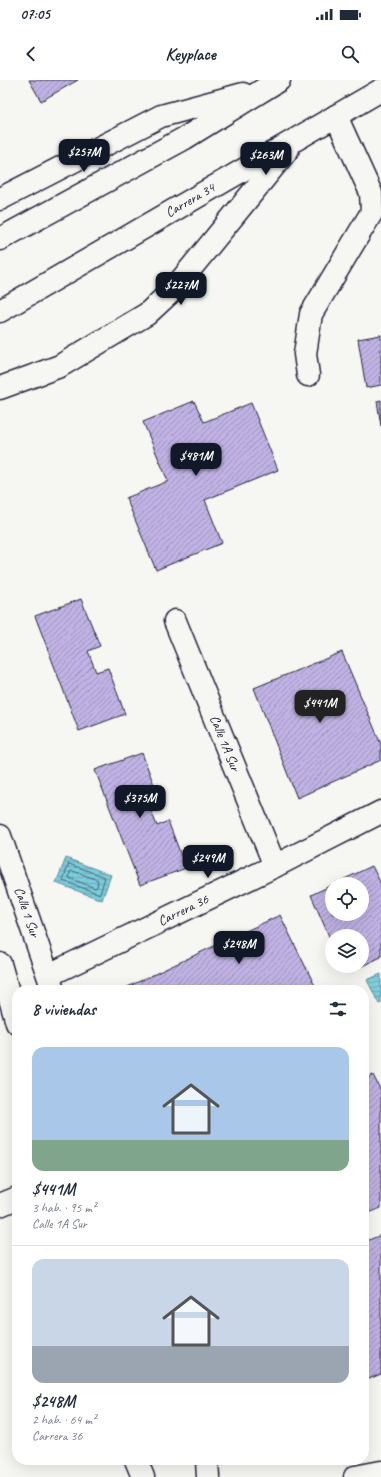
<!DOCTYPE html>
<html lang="es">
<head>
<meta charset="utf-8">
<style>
	:root { --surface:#fff; --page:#f6f6f7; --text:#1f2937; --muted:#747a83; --line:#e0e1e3; --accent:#111827 }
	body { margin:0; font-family:Caveat,sans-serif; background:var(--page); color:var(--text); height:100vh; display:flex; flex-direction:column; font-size:15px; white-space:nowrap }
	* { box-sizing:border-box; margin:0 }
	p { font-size:13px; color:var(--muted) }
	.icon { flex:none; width:22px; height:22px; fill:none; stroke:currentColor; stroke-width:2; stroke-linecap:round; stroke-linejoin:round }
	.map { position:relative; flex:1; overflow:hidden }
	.drawer { position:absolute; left:12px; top:905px; width:357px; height:480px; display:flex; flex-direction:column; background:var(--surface); border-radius:16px; box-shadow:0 4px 16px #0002 }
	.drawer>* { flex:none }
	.fabs { position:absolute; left:325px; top:797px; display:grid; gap:8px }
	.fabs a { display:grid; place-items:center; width:44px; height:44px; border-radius:50%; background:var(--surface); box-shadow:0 4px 16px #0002; font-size:20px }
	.price { position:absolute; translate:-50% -34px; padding:0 9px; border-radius:8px; background:var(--accent); color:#fff; font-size:13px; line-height:26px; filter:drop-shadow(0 1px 2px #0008) }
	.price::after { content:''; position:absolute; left:50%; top:24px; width:12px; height:9px; margin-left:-6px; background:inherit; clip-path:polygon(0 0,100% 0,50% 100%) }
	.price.current { background:#222; color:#fff }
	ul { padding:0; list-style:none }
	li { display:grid; align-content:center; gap:8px; height:212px; padding:0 20px }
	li+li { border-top:1px solid var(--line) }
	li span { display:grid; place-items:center; height:124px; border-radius:12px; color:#555 }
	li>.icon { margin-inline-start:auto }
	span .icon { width:72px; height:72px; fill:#fffc; stroke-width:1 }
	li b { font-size:17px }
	h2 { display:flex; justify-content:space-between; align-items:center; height:48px; padding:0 20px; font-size:17px }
	.status { display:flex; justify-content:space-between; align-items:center; height:28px; padding:0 20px; background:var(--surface); direction:ltr }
	.status svg { height:11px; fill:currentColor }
	header { display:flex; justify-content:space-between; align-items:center; height:52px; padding:0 20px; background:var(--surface); font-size:18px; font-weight:800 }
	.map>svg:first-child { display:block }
	.water { fill:url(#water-rules); stroke:#59889a }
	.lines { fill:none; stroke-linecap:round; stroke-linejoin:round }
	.shore { stroke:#46667b; stroke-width:1 }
	.building { fill:url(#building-hatch); stroke:#22223b }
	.minor-casing { stroke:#22223b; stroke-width:25 }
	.minor { stroke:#f6f6f2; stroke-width:22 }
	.labels { text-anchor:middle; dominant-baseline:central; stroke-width:3.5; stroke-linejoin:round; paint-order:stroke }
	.street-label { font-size:14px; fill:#22223b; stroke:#f6f6f2 }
</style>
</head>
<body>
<div class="status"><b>07:05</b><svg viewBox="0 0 49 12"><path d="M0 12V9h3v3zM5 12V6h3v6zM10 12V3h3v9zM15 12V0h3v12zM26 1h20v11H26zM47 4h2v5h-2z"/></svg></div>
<header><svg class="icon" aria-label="back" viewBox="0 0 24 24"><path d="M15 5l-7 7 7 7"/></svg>Keyplace<svg class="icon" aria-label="search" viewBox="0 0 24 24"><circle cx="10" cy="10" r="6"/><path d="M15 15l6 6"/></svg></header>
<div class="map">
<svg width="381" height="1397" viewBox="0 0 381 1397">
	<defs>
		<pattern id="water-rules" width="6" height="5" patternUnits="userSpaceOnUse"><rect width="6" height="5" fill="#7dccda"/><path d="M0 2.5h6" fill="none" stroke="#6cafbc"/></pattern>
		<pattern id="building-hatch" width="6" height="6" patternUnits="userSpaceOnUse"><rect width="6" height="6" fill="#c0b3e4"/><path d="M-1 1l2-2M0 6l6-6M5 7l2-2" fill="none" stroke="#9c91ba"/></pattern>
	</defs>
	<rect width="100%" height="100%" fill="#f6f6f2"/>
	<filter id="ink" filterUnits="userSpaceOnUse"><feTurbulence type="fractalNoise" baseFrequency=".025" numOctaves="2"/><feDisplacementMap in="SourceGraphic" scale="8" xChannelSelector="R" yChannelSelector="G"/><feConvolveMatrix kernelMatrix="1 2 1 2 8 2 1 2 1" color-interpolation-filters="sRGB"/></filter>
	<g filter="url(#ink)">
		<!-- water -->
		<g class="water">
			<path d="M66,778L111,795L102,820L56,803Z"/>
			<path d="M381,894V923L379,924L367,900Z"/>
		</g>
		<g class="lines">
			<!-- shore -->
			<g class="shore">
				<path d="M69,784L105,797L100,814L63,801Z"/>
				<path d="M73,791L98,800L97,807L95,808L69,798L70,792Z"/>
			</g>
		</g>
		<!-- building -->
		<g class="building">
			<path d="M29,0H78L41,21Z"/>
			<path d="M381,255V305L366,308L358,259Z"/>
			<path d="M381,320V346L377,321Z"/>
			<path d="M194,321L204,342L251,323L278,390L205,420L222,463L156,490L126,418L168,401L143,342Z"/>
			<path d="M81,519L100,566L88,571L96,592L108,588L125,634L79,651L35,536Z"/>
			<path d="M342,572L381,664V680L297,718L254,608Z"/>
			<path d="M142,673L160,721L149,725L157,746L168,741L186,788L140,805L95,690Z"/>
			<path d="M372,786L381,804V877L362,886V856H332V863L311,815L332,805V834H362V804H334Z"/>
			<path d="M280,835L317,910H121Z"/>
			<path d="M373,995L381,1011V1128L364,1135V1000Z"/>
			<path d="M381,1155V1294L364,1301V1162Z"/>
		</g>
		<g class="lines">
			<!-- minor casing -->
			<g class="minor-casing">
				<g id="minor">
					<path d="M0,119L161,36L243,14"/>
					<path d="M0,159L185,58L279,0"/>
					<path d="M0,231L381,10"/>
					<path d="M308,295L305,274L311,234L372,132L371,113L336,36"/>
					<path d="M0,308L60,286L147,234L174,209L288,69"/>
					<path d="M175,541L275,786"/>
					<path d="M0,756L53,910"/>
					<path d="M0,884L17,943"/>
					<path d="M49,895L275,786L381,732"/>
					<path d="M0,1125L17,1118"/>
					<path d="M136,1380L143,1397"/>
					<path d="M207,1380L208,1397"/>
					<path d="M355,1397L381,1392"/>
				</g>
			</g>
			<!-- minor -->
			<use href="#minor" class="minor"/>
		</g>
	</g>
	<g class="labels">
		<!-- street labels -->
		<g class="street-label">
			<text transform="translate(190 120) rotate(-30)">Carrera 34</text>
			<text transform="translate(225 663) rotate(68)">Calle 1A Sur</text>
			<text transform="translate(183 830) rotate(-26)">Carrera 36</text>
			<text transform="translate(27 832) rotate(71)">Calle 1 Sur</text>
		</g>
	</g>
</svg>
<div class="fabs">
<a><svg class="icon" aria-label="locate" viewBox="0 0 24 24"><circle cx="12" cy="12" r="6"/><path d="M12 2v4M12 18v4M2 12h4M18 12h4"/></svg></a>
<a><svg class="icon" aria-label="layers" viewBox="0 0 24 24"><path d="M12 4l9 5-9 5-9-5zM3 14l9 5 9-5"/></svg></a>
</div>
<b class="price" style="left:84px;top:93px">$257M</b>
<b class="price" style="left:266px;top:96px">$263M</b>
<b class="price" style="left:181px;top:226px">$227M</b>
<b class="price" style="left:196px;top:397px">$481M</b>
<b class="price current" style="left:320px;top:644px">$441M</b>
<b class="price" style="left:140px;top:739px">$375M</b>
<b class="price" style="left:208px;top:799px">$249M</b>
<b class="price" style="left:239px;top:885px">$248M</b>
<section class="drawer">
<h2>8 viviendas<svg class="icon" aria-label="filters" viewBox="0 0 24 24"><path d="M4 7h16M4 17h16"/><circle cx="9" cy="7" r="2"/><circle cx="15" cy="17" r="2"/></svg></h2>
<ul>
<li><span style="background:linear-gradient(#a9c7e8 75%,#7fa58c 0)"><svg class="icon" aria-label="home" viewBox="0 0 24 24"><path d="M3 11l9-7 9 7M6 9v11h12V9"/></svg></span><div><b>$441M</b><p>3 hab. · 95 m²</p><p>Calle 1A Sur</p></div></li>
<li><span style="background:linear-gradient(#c9d6e8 70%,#9aa5b1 0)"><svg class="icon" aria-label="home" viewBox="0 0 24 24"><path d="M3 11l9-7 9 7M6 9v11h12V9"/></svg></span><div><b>$248M</b><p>2 hab. · 64 m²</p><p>Carrera 36</p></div></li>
</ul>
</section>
</div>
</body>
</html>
